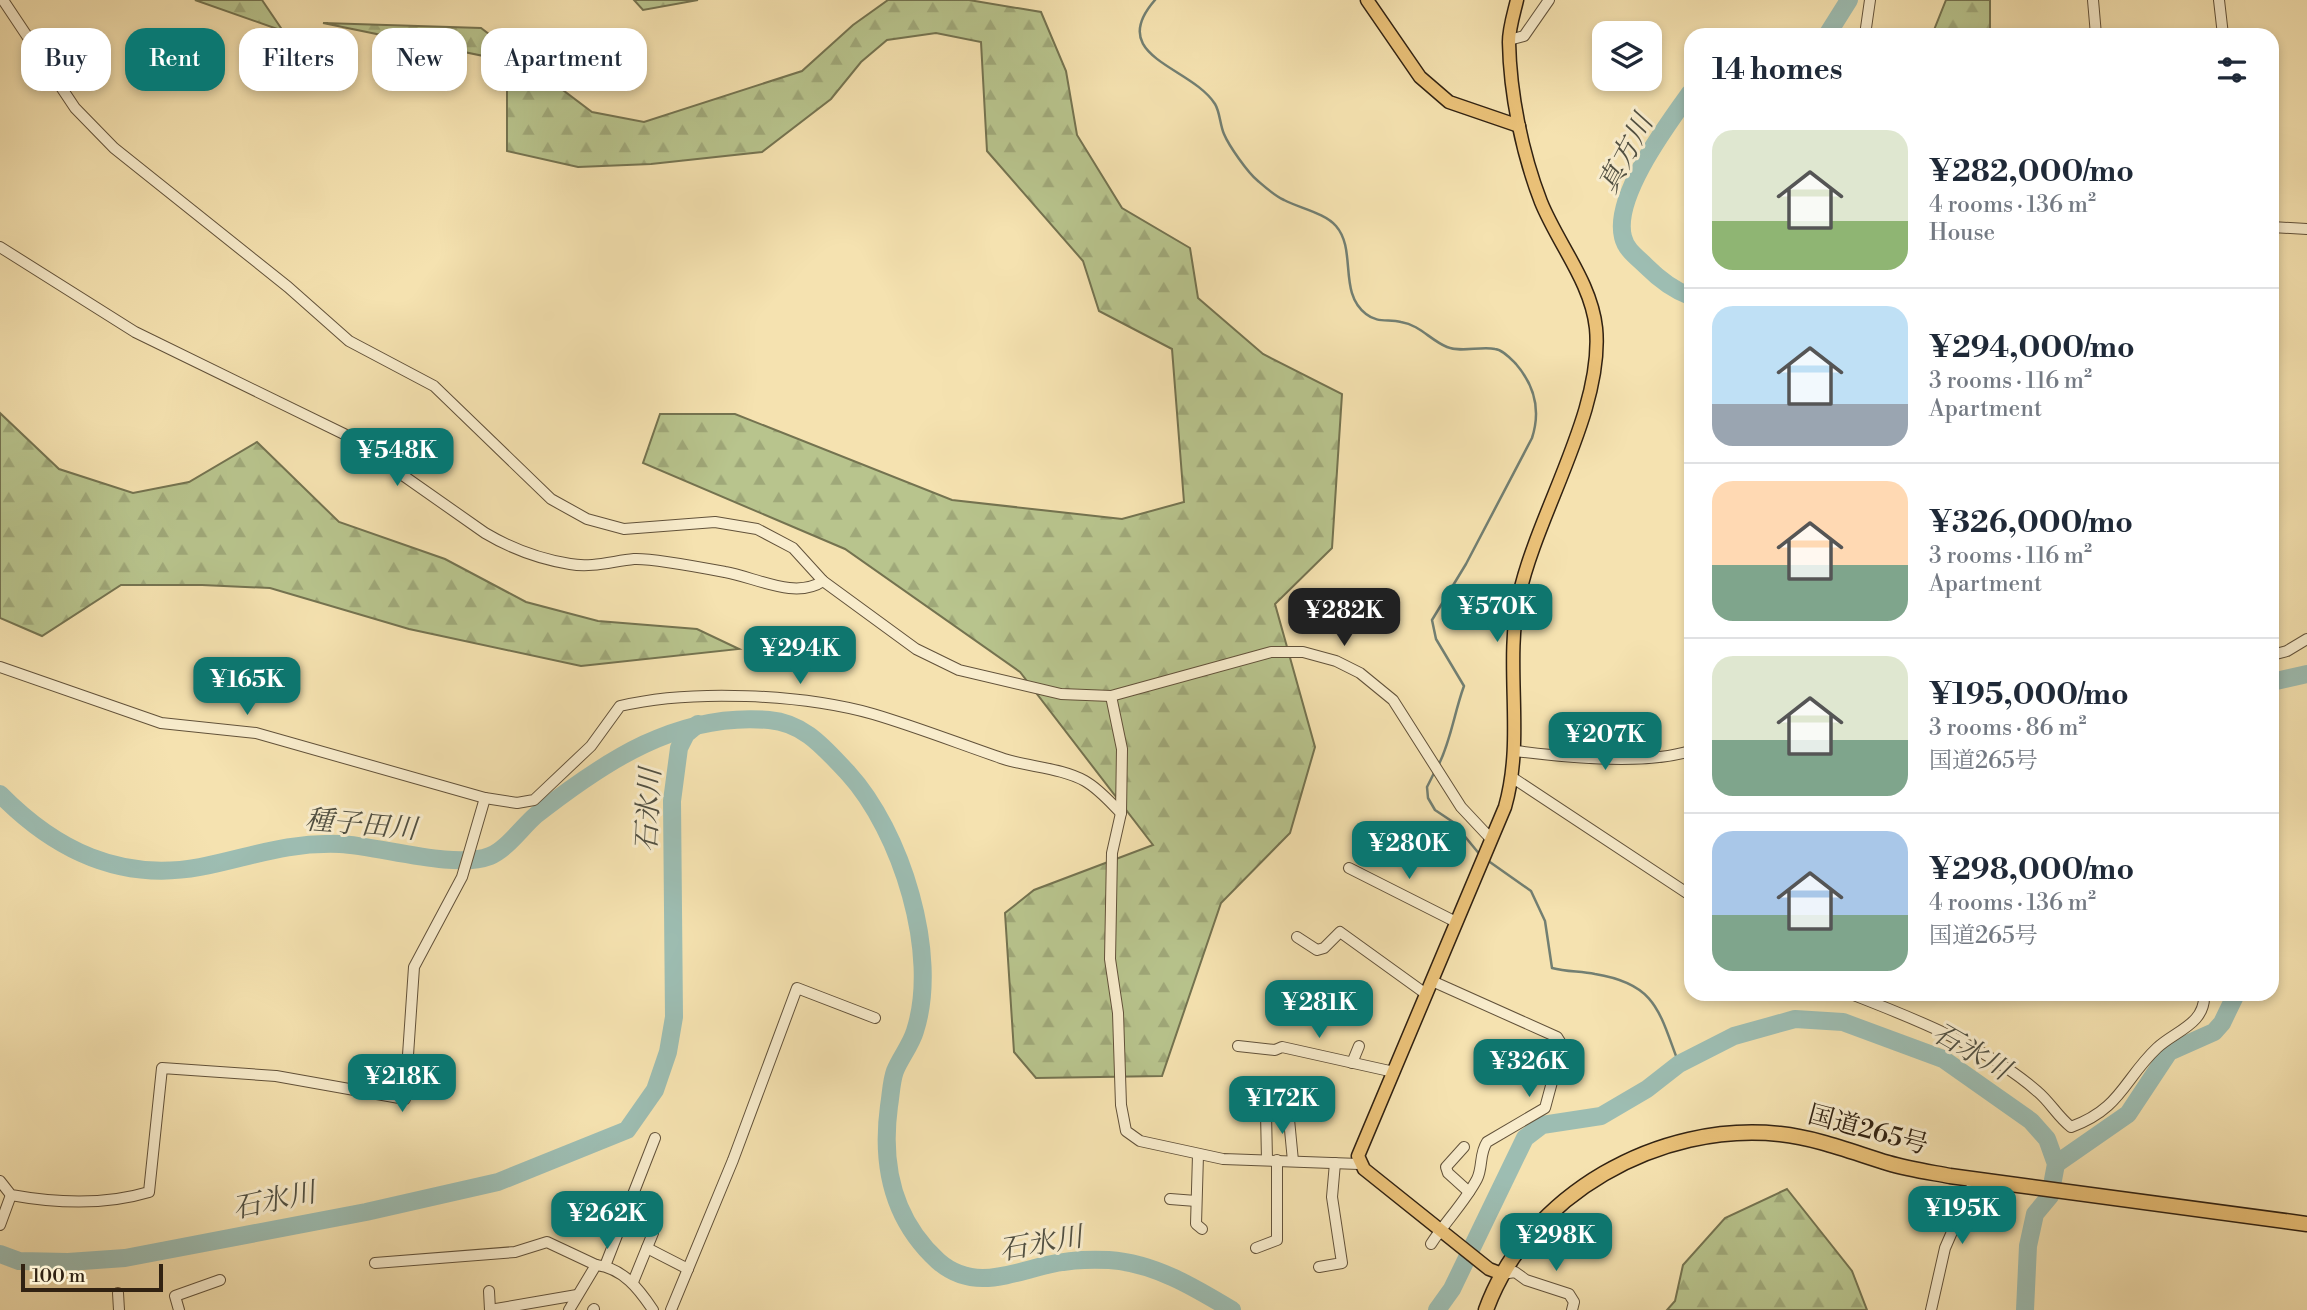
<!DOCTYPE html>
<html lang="en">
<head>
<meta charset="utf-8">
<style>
	:root { --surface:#fff; --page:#f6f6f7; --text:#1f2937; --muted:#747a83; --line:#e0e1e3; --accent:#0f766e }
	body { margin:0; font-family:"Libre Bodoni","Noto Serif JP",serif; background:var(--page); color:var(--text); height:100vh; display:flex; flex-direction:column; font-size:26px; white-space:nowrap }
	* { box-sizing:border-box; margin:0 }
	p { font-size:23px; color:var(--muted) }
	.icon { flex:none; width:38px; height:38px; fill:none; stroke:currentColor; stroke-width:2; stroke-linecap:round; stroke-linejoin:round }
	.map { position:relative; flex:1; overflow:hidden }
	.drawer { position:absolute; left:1684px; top:28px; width:595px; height:973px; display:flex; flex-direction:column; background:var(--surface); border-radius:21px; box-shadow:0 4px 10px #0003 }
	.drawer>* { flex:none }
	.top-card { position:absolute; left:21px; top:28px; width:665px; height:63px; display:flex; gap:14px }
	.tools { position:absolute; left:1592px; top:21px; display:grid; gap:14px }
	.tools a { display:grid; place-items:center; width:70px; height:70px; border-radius:14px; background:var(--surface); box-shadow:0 4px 10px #0003; font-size:35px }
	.scale { position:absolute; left:21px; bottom:18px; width:142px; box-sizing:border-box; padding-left:7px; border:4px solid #312212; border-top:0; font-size:19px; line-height:24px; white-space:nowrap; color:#312212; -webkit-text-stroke:5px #f8eccc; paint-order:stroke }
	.price { position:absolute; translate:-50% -60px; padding:0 16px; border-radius:14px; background:var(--accent); color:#fff; font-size:23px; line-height:46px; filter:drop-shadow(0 2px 4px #0008) }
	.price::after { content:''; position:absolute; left:50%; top:42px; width:21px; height:16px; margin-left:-10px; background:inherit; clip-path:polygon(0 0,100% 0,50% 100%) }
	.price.selected { background:#222; color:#fff }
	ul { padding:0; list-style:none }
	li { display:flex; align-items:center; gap:21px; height:175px; padding:0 28px }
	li+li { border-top:2px solid var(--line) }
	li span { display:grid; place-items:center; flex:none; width:196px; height:140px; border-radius:21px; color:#555 }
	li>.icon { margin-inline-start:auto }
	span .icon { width:84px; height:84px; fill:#fffc; stroke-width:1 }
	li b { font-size:30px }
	h2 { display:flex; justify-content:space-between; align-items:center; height:84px; padding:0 28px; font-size:30px }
	.tag { padding:0 24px; border-radius:21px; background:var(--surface); box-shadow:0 4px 10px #0003; font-size:24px; line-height:63px }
	.tag.selected { background:var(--accent); color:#fff }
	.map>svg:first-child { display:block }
	.forest { fill:url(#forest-firs); stroke:#747350; stroke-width:2 }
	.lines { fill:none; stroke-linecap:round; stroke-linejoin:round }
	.stream { stroke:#727f72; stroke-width:2.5 }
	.river { stroke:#9dbdb2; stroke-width:18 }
	.minor-casing { stroke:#62523a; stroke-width:12 }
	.major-casing { stroke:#312212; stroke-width:15 }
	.highway-casing { stroke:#312212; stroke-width:17 }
	.minor { stroke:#f8eccc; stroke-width:10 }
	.major { stroke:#eac178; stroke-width:12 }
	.highway { stroke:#eac178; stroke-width:14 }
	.labels { text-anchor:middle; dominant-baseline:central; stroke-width:6; stroke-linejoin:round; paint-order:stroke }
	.street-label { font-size:26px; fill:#312212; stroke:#f8eccc }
	.water-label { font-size:28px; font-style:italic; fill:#515042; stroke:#f8eccc }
</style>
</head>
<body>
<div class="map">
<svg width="2307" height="1310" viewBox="0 0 2307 1310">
	<defs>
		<pattern id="forest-firs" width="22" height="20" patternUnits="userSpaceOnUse" patternTransform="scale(1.75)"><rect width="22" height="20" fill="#b8c48d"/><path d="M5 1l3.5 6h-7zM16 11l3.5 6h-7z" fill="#9fa879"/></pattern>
	</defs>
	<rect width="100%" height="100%" fill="#f5e2b0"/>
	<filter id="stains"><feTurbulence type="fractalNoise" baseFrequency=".00286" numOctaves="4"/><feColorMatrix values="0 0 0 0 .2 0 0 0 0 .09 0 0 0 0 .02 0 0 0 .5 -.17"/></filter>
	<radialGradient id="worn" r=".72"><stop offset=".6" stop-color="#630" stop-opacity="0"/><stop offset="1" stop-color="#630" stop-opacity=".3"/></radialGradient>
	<!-- forest -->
	<g class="forest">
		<path d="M195,0H262L283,31Z"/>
		<path d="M634,0H698L643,10Z"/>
		<path d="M888,0H969L1041,12L1066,71L1077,135L1122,208L1190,248L1198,298L1263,354L1342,394L1332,548L1275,604L1315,747L1290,833L1221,903L1162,1076L1036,1078L1014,1052L1005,913L1034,890L1153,845L1020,672L845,549L643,463L660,414H735L952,500L1122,519L1184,502L1172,349L1099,311L1083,261L987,151L981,42L936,33L887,40L861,62L831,99L762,152L651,164L578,167L507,151V85L493,58L323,23L481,28L592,112L644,122L802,71L853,25Z"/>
		<path d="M1946,0H1990V35H1932Z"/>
		<path d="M0,413L59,469L133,493L189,482L257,442L339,522L445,559L526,602L598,621L697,629L739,649L581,666L409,629L270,588L202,585H121L42,636L0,618Z"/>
		<path d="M1787,1189L1852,1271L1867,1310H1667L1675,1301L1683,1265L1725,1218Z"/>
	</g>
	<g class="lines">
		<!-- stream -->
		<g class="stream">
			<path d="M1155,0C1105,57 1191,66 1215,104C1220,112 1220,125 1224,134C1229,146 1248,173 1258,181C1266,188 1275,196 1284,200C1299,208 1325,213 1336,226C1357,250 1338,293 1366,314C1377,323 1388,319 1401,322C1420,325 1430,340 1447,347C1461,353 1480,346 1495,349C1503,350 1510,358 1516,364C1535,386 1541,410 1532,438L1466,564L1432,620L1436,639L1464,686C1454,713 1451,741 1438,766"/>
			<path d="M1435,771L1427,787L1428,798L1435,810L1453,822L1481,856"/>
			<path d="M1487,860L1531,891L1545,921L1552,968C1567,972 1580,971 1595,974C1657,984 1659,1012 1679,1064"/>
		</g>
		<!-- river -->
		<g class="river">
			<path d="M1827,35L1849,0"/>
			<path d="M1690,93C1667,125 1613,197 1623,237C1626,250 1637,257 1646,266C1659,279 1673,290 1690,296"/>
			<path d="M2272,682L2307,674"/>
			<path d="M0,794C55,850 120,882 200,867C251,857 285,842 340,844C380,846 454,870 490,856C507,849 522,827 536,815C605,761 678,712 769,720C805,723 825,749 848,773C901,831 940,954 915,1031C911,1045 900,1058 895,1071C891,1082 891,1095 889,1106C881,1165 892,1219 938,1261C972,1291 1009,1274 1047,1265C1067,1260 1089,1259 1109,1260C1154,1263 1194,1287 1232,1310"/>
			<path d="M2056,1164L2128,1114L2169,1052L2214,1032L2222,1023L2236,994"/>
			<path d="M0,1254L19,1261L68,1262L125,1258L366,1212L498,1182L627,1130L655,1090L668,1052L674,1017L672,801L679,748L686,734L698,724"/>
			<path d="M1437,1310L1452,1289L1525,1138L1542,1125L1601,1116L1647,1089L1679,1064L1734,1036L1795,1019L1843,1022L1943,1059L2031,1121L2047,1139L2056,1164L2050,1196L2035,1214L2028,1246L2025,1310"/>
		</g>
		<!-- minor casing -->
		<g class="minor-casing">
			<g id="minor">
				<path d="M3,0L75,108L114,148L288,287L349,341L434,386L551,499L587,519L624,529L715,522L757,529L793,548L823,581L916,649L959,670L1061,694L1111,696L1271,652H1303L1336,661L1360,673L1393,700L1461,807L1491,839"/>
				<path d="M2093,0L2096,35"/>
				<path d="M2219,0L2223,35"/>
				<path d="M1865,35L1870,0"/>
				<path d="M1509,40L1524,36L1549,0"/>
				<path d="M2272,227L2307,229"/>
				<path d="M0,247L135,332L344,434L485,533C512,549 539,559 570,564C592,568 613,561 634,559C652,558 704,568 725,572C755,577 795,600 823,581"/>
				<path d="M2272,655L2287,651L2307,639"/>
				<path d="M0,667L161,723L256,733L485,798L517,803L534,800L591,746L620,706C692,689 801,694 873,714C917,727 960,744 1004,759C1029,767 1062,768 1085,781C1099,789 1110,802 1121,813"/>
				<path d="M1111,696L1122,749L1121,813L1112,853L1110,959L1118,1013L1121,1105L1126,1131L1140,1141L1223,1159L1359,1164"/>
				<path d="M1516,751C1563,757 1646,765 1690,751"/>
				<path d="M1513,778L1690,895"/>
				<path d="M1349,868L1456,922"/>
				<path d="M1297,937L1317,950L1324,948L1340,932L1426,994"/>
				<path d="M1851,994C1913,1018 1987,1047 2038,1092C2050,1102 2058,1117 2071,1127C2121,1109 2124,1079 2157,1048C2175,1031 2206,1024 2204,994"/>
				<path d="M1238,1046L1275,1050L1282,1047L1394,1072"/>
				<path d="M1352,1063L1359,1046"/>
				<path d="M1288,1109L1293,1161"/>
				<path d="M1266,1113L1267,1160"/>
				<path d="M1464,1147L1446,1167L1448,1173L1469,1192"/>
				<path d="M1198,1155L1196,1224L1202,1229"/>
				<path d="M0,1181L11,1195C55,1203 106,1205 149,1192L162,1068L276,1076L405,1099L414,967L462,877L485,798"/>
				<path d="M1170,1199L1196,1201"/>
				<path d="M0,1225L11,1195"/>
				<path d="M1431,1244C1445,1222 1465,1202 1477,1179C1483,1167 1479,1154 1487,1142L1545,1108L1562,1045L1557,1037L1432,981"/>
				<path d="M647,1248L688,1269"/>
				<path d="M1256,1248L1277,1240V1160"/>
				<path d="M375,1263L515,1252L547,1242L596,1265"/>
				<path d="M605,1266L655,1138"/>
				<path d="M1319,1267L1342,1263L1332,1197L1335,1163"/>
				<path d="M1502,1274L1515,1272L1526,1280L1569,1294L1574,1302L1572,1310"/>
				<path d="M633,1282L653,1233"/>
				<path d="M489,1291L490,1310"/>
				<path d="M118,1293L119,1310"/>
				<path d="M179,1310L175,1296L220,1280"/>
				<path d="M490,1310L577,1295"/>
				<path d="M569,1310L596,1265C623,1268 639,1289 653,1310"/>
				<path d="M593,1310L594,1309"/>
				<path d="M671,1310L733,1160L797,988L875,1018"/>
				<path d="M1931,1310L1945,1248L1975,1179"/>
			</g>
		</g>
		<!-- major casing -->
		<g class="major-casing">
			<g id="major">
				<path d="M1367,0L1420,77L1449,102L1519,126"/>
				<path d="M1502,1274L1489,1269L1364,1169L1358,1156L1505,807C1525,737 1504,667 1519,596C1537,513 1604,410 1596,328C1591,282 1558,244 1541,202C1522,153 1510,94 1509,42C1509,28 1514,13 1517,0"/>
			</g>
		</g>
		<!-- highway casing -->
		<g class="highway-casing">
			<path id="highway" d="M1486,1310C1528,1194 1660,1121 1780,1134C1817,1138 1852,1152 1888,1163C1908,1169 1929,1172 1950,1176L2307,1224"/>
		</g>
		<!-- minor -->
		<use href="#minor" class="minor"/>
		<!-- major -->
		<use href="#major" class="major"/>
		<!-- highway -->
		<use href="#highway" class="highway"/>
	</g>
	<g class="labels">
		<!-- street labels -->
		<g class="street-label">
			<text transform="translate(1868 1130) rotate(15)">国道265号</text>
		</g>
		<!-- water labels -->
		<g class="water-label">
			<text transform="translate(1626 154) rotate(-62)">真方川</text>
			<text transform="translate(649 810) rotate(-87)">石氷川</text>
			<text transform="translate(361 825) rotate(5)">種子田川</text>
			<text transform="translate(1971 1052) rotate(30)">石氷川</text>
			<text transform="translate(274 1201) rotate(-12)">石氷川</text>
			<text transform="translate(1041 1244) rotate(-10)">石氷川</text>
		</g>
	</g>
	<rect width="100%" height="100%" filter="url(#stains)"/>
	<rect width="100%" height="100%" fill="url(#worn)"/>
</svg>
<div class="tools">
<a><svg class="icon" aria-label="layers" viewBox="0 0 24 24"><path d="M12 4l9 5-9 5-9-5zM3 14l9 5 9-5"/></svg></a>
</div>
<div class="scale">100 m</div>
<b class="price" style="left:397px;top:488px">¥548K</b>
<b class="price" style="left:1497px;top:644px">¥570K</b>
<b class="price selected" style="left:1344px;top:648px">¥282K</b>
<b class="price" style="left:800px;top:686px">¥294K</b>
<b class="price" style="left:247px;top:717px">¥165K</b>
<b class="price" style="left:1605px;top:772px">¥207K</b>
<b class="price" style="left:1409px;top:881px">¥280K</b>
<b class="price" style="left:1319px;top:1040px">¥281K</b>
<b class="price" style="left:1529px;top:1099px">¥326K</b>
<b class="price" style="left:402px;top:1114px">¥218K</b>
<b class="price" style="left:1282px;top:1136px">¥172K</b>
<b class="price" style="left:1962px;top:1246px">¥195K</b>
<b class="price" style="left:607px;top:1251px">¥262K</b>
<b class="price" style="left:1556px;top:1273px">¥298K</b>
<div class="top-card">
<a class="tag">Buy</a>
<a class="tag selected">Rent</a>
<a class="tag">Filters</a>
<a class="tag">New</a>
<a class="tag">Apartment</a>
</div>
<section class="drawer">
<h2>14 homes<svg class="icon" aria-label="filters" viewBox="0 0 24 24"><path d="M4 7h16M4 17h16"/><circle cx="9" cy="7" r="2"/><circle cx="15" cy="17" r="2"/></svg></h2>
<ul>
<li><span style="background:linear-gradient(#dfe7d0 65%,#8fb573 0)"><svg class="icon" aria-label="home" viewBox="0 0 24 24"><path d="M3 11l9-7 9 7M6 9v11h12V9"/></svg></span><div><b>¥282,000/mo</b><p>4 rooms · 136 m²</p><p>House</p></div></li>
<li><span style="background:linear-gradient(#bfe0f5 70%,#9aa5b1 0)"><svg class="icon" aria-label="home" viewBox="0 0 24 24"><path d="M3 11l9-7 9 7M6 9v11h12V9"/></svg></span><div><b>¥294,000/mo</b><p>3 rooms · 116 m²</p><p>Apartment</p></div></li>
<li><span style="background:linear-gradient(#ffd9b3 60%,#7fa58c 0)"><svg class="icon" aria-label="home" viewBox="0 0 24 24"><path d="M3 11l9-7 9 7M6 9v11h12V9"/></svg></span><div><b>¥326,000/mo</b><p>3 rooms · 116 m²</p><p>Apartment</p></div></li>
<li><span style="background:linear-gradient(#dfe7d0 60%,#7fa58c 0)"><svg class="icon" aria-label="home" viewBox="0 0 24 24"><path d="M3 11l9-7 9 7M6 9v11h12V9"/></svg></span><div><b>¥195,000/mo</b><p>3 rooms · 86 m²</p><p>国道265号</p></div></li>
<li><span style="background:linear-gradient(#a9c7e8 60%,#7fa58c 0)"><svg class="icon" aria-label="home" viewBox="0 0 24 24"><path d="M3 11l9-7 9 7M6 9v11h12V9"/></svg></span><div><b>¥298,000/mo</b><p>4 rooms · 136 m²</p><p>国道265号</p></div></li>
</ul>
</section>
</div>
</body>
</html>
